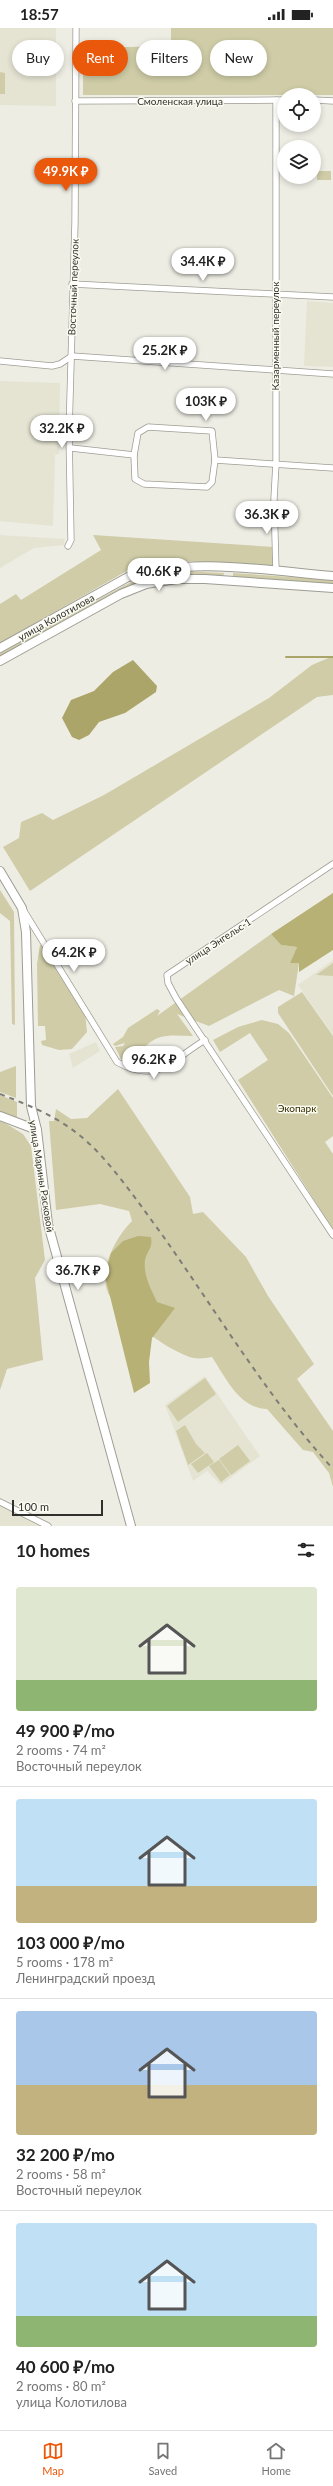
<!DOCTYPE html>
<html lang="en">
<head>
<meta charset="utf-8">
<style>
	:root { --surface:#fff; --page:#f2f2f2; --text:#222; --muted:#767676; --line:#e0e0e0; --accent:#ea580c }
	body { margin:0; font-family:Lato,sans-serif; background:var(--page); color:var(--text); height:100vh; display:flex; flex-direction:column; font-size:15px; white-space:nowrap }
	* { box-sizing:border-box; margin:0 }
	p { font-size:13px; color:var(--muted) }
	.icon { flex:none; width:22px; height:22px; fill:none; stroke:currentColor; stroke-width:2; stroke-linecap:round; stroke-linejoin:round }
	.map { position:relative; height:1498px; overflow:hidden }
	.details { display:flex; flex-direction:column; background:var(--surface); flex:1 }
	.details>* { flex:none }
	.top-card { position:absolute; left:12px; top:12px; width:309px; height:36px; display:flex; gap:8px }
	.fabs { position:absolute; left:277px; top:60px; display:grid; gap:8px }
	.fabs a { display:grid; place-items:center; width:44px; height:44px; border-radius:50%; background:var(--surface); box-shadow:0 2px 6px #0003; font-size:20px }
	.scale { position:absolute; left:12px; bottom:10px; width:91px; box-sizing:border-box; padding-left:4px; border:2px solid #30302d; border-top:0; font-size:11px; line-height:14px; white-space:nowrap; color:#30302d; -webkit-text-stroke:3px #fbfbf1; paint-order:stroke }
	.price { position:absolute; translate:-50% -34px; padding:0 9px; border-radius:14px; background:#fff; color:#222; font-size:13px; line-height:26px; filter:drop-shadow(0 1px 2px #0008) }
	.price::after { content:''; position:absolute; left:50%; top:24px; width:12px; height:9px; margin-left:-6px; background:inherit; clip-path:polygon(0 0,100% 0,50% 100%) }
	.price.current { background:var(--accent); color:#fff }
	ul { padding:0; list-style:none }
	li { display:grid; align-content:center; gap:8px; height:212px; padding:0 16px }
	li+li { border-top:1px solid var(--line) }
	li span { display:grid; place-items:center; height:124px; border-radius:4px; color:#555 }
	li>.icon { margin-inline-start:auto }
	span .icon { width:72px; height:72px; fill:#fffc; stroke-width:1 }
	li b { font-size:17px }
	h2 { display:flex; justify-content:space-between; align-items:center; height:48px; padding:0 16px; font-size:17px }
	.tag { padding:0 14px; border-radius:18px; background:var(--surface); box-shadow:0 2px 6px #0003; font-size:14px; line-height:36px }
	.tag.current { background:var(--accent); color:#fff }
	.status { display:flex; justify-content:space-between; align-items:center; height:28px; padding:0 20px; background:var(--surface); direction:ltr }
	.status svg { height:11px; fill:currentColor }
	.dock { display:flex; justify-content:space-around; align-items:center; height:56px; border-top:1px solid var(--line); background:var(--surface); font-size:11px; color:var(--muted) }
	.dock a { display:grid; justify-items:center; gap:2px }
	.dock .current { color:var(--accent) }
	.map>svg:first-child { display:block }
	.built { fill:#e5e4d3 }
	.green { fill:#cfcca7 }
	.forest { fill:#b7b175 }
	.water { fill:#aca56a }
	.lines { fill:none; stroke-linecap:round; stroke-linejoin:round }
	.stream { stroke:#aca56a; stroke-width:2 }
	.street-casing { stroke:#9e9d94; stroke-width:7 }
	.secondary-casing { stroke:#9e9d94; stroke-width:10 }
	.street { stroke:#fff; stroke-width:5.5 }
	.secondary { stroke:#fff; stroke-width:8 }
	.rail { stroke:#7d7c77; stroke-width:2; stroke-dasharray:5 5; stroke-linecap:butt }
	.labels { text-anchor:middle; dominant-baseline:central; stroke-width:3; stroke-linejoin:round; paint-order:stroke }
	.street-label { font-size:10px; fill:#30302d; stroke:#fbfbf1 }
	.park-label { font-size:10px; fill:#332d00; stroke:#fbfbf1 }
</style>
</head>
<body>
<div class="status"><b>18:57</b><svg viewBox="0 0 49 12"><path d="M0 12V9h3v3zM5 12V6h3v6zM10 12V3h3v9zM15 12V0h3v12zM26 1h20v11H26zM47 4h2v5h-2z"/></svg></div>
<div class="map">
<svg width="333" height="1498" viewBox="0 0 333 1498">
	<rect width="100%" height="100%" fill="#eeede4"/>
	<!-- built -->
	<g class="built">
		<path d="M0,0H56V78L0,77Z"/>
		<path d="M307,273L333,275V339L304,338Z"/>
		<path d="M0,353L60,355L59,426L55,427L53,498L0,493Z"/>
		<path d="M0,507L65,511L64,517L34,520L0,540Z"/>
		<path d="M333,932V1007L298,957Z"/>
		<path d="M96,1014L100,1023L73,1040L69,1026Z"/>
		<path d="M205,1348L260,1428L221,1457L207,1443L193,1453L165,1377Z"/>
		<path d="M0,1476L42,1498H0Z"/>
	</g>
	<!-- green -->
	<g class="green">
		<path d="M171,0H333V67H83V20L171,18Z"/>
		<path d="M0,44L5,45V66H0Z"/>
		<rect x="317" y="143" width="14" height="9"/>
		<path d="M93,507L274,519V538L167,532L132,540L0,615V576L16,566L21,572L101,522Z"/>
		<path d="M178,543L224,545L223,550L157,552L0,630V625L125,557L151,547Z"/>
		<path d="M233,545L333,552V557L233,550Z"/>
		<path d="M333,628V667L317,669L30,863L3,819L19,810L21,794L42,785L53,792L104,767L269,670L312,637Z"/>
		<path d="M0,862L14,884L15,997L12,996L10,893L0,885Z"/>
		<path d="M271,906L281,917L297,919L290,935H299L294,968L279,962L209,998L177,986L193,1008C176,1008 159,1004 146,1018C141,1024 142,1032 136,1038L121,1031L115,1019L123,1018L125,1015L115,1018L113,1016L123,1009L128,1000L157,981L160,983L157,988Z"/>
		<path d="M40,917H42L85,985L87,1004L72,1021L59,1022L42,1017L41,1013L46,1012L45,998H38L37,936Z"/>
		<path d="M333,935V948L316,947Z"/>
		<path d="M302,964L333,1008V1068L278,985V979Z"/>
		<path d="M262,992L278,996L289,1005L333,1070V1108L325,1114L333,1126V1202L238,1052L268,1032L250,1005L220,1024L213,1012L238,999Z"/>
		<path d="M16,1038V1070L0,1064V1044Z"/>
		<path d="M118,1061L190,1169L193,1186L203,1184L246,1229L268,1268L314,1336L297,1351L333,1403V1459L329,1445L313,1424L303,1422L267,1381C239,1380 226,1350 212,1329C207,1330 199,1331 194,1330C172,1326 123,1289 111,1270C95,1247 115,1210 132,1193L129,1183L100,1176L56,1182L49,1093H54L56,1081L71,1091L87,1090Z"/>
		<path d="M0,1067L17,1074V1090L0,1083Z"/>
		<path d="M0,1092L23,1106L31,1118L45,1232L35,1250L43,1332L7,1341L0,1362Z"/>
		<path d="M205,1350L216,1366L178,1394L167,1378Z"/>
		<path d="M185,1397L196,1416L205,1425L188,1437L176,1403Z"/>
		<path d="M238,1417L250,1433L231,1447L219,1431Z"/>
		<path d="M207,1425L214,1434L198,1445L191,1436Z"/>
		<path d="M219,1432L230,1447L221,1454L209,1438Z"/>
	</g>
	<!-- forest -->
	<g class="forest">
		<path d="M333,865V922L299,944V935H290L297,919L281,917L271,906Z"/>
		<path d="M138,1208L151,1209C153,1221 147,1222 145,1232C143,1247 151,1261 157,1274L175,1280L152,1310L149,1334L150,1355L134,1365L105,1248L111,1225L123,1213Z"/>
	</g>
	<!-- water -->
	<path class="water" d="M133,632L157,658L156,664L125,685L99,694L89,707L79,712L72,709L62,690L71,672L94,663L113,644Z"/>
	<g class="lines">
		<!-- stream -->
		<path class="stream" d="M286,629H333"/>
		<!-- street casing -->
		<g class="street-casing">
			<g id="street">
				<path d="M276,72V435L274,471L276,543"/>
				<path d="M314,72L333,73"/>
				<path d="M75,73L284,72"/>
				<path d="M72,256L333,269"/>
				<path d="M0,333L52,338L60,336L72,328L333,346"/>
				<path d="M71,420L134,427L138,405L148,399L212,403L215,432L333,440"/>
				<path d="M134,427L135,451L144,456L207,459L212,454L215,432"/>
				<path d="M68,518L71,512L69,405L75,194L76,0"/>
				<path d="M333,836L167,947L168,955L176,970L333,1207"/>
				<path d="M24,883L117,1034C157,1057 173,1031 205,1012"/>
				<path d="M0,1474L48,1498"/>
			</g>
		</g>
		<!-- secondary casing -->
		<g class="secondary-casing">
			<g id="secondary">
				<path d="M0,620L128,549C186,528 271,543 333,548"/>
				<path d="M0,633L121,566L146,556L176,551H205L333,560"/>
				<path d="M0,843L22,880L26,904L31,1078L37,1102L48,1196L131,1498"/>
				<path d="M0,1088L37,1102"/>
			</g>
		</g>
		<!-- street -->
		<use href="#street" class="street"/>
		<!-- secondary -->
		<use href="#secondary" class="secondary"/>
		<!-- rail -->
		<path class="rail" d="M0,1066C28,1077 54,1087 78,1106C108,1129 140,1177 163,1208C218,1286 268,1370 333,1441"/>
	</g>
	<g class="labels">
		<!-- street labels -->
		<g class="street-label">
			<text x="180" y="73">Смоленская улица</text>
			<text transform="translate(73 259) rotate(-88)">Восточный переулок</text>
			<text transform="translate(275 308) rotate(-90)">Казарменный переулок</text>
			<text transform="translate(56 589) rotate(-29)">улица Колотилова</text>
			<text transform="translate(218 913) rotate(-33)">улица Энгельс-1</text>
			<text transform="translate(42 1148) rotate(81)">улица Марины Расковой</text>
		</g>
		<!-- park labels -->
		<g class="park-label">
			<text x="297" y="1080">Экопарк</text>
		</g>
	</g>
</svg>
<div class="fabs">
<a><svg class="icon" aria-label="locate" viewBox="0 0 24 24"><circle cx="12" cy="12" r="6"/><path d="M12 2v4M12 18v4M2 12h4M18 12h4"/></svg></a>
<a><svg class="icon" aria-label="layers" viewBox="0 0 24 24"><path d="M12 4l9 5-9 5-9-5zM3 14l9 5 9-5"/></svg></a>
</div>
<div class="scale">100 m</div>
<b class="price current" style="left:66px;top:164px">49.9K ₽</b>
<b class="price" style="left:203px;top:254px">34.4K ₽</b>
<b class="price" style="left:165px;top:343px">25.2K ₽</b>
<b class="price" style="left:206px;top:394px">103K ₽</b>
<b class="price" style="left:62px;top:421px">32.2K ₽</b>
<b class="price" style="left:267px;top:507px">36.3K ₽</b>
<b class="price" style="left:159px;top:564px">40.6K ₽</b>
<b class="price" style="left:74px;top:945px">64.2K ₽</b>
<b class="price" style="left:154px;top:1052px">96.2K ₽</b>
<b class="price" style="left:78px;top:1263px">36.7K ₽</b>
<div class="top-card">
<a class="tag">Buy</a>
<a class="tag current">Rent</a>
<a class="tag">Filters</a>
<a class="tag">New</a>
</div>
</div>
<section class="details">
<h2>10 homes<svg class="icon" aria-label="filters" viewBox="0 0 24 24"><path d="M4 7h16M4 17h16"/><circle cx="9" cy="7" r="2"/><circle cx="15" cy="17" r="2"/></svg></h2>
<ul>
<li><span style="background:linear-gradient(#dfe7d0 75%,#8fb573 0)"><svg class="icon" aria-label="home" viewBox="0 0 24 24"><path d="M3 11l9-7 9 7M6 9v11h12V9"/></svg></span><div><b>49 900 ₽/mo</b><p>2 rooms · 74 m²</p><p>Восточный переулок</p></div></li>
<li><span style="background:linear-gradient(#bfe0f5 70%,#c2b280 0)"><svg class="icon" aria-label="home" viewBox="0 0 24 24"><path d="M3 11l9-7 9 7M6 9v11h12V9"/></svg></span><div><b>103 000 ₽/mo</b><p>5 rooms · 178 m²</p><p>Ленинградский проезд</p></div></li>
<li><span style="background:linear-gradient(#a9c7e8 60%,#c2b280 0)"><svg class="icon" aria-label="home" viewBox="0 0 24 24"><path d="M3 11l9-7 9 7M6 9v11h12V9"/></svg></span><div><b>32 200 ₽/mo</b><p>2 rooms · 58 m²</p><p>Восточный переулок</p></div></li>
<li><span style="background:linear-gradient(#bfe0f5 75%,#8fb573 0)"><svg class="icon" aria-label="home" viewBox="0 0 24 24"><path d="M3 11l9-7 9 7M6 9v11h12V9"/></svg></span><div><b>40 600 ₽/mo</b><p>2 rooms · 80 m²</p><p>улица Колотилова</p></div></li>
</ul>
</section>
<nav class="dock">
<a class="current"><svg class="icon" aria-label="map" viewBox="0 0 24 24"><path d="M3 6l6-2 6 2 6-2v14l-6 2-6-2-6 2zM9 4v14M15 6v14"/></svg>Map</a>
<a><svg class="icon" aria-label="saved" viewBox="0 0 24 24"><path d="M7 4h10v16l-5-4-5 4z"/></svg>Saved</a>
<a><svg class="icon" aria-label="home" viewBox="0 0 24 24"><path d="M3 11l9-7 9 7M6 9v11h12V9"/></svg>Home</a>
</nav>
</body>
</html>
